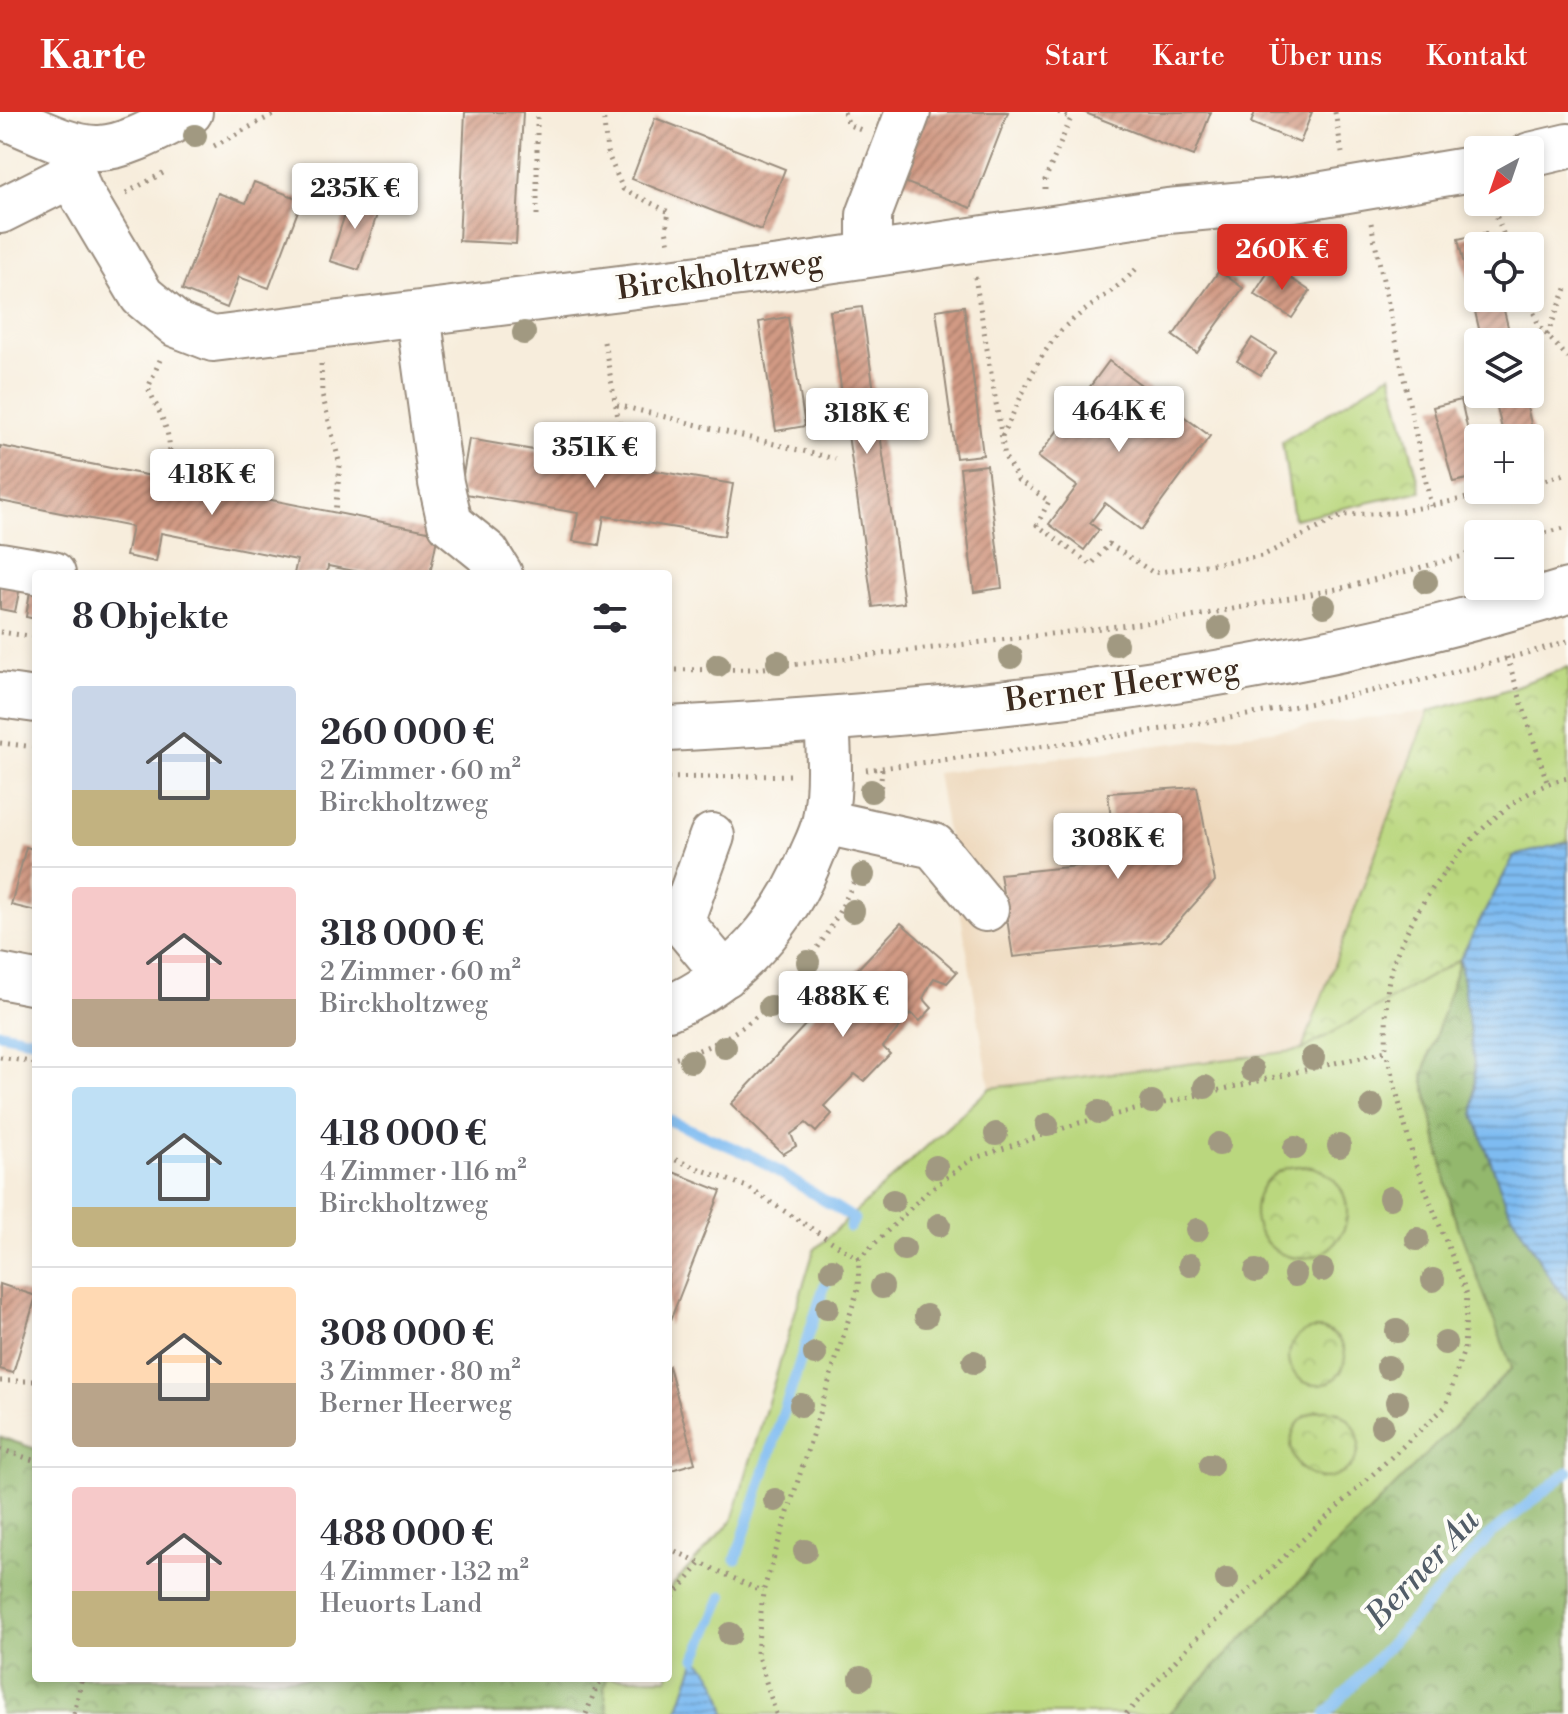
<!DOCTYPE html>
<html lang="de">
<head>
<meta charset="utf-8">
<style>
	:root { --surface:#fff; --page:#f2f2f3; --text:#2b2b33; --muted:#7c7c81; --line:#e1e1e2; --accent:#d93025 }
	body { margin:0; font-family:"Libre Bodoni",serif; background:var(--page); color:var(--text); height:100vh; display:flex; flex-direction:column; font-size:30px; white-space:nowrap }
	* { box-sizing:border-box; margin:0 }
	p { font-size:26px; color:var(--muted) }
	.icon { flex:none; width:44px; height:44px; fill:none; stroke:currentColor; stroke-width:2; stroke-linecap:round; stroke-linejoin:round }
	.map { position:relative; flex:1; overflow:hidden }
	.details { position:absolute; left:32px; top:458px; width:640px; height:1112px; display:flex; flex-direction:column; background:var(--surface); border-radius:8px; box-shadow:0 4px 12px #0003 }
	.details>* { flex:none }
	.needle { width:52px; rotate:220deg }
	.fabs { position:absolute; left:1464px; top:24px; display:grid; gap:16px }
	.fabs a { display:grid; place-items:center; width:80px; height:80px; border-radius:8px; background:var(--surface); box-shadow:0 4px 12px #0003; font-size:40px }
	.price { position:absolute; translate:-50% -68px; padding:0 18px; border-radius:8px; background:#fff; color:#222; font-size:26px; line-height:52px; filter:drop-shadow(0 2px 4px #0008) }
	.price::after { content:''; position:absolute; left:50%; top:48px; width:24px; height:18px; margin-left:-12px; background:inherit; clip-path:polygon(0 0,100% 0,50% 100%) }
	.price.selected { background:var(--accent); color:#fff }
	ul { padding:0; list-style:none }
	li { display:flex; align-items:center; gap:24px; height:200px; padding:0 40px }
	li+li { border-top:2px solid var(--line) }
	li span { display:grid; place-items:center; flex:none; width:224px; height:160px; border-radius:8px; color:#555 }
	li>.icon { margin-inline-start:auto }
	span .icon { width:96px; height:96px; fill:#fffc; stroke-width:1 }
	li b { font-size:34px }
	h2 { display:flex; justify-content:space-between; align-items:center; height:96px; padding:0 40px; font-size:34px }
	header { display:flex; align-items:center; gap:48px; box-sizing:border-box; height:112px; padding:0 40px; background:var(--accent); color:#fff }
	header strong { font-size:38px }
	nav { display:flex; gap:44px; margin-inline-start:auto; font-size:28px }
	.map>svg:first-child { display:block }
	.built { fill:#edd7ba }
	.grass { fill:#bad77e; stroke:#7a804e; stroke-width:2; fill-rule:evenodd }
	.forest { fill:url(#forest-crowns); stroke:#677146; stroke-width:2 }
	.park { fill:url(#park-crowns); stroke:#7a804e; stroke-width:2 }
	.water { fill:url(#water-rules); stroke:#5c7288; stroke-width:2 }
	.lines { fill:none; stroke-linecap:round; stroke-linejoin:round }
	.stream { stroke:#7ebbf1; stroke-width:11 }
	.building { fill:url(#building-hatch) }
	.minor-casing { stroke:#998c7d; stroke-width:48 }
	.major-casing { stroke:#998c7d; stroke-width:48 }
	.path { stroke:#998c7d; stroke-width:5; stroke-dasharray:2 6; stroke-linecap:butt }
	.minor { stroke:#fff; stroke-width:44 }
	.major { stroke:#fff; stroke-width:44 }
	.tree { fill:#a19981 }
	.labels { text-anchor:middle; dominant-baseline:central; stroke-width:8; stroke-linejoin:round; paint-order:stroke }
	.street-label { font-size:32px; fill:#3b2a1e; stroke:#fdfcf7 }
	.water-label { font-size:34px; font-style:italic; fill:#525d68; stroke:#fdfcf7 }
</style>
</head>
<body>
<header>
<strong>Karte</strong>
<nav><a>Start</a><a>Karte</a><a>Über uns</a><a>Kontakt</a></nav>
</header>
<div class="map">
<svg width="1568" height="1602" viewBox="0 0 1568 1602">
	<defs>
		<pattern id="forest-crowns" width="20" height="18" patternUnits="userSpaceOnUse" patternTransform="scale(2)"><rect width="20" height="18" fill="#93b86d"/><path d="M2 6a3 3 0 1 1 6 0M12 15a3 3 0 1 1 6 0" fill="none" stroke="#799659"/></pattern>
		<pattern id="park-crowns" width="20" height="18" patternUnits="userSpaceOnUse" patternTransform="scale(2)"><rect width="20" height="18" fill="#bad77e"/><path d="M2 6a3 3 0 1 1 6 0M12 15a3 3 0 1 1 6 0" fill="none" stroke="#a1b96c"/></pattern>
		<pattern id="water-rules" width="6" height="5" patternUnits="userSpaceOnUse" patternTransform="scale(2)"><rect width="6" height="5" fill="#7ebbf1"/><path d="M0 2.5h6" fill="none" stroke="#6898c3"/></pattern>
		<pattern id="building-hatch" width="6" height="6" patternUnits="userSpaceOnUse" patternTransform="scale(2)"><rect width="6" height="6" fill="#d19a84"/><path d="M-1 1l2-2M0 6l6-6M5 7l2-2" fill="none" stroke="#ab7e6b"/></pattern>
	</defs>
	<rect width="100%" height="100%" fill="#fdfcf7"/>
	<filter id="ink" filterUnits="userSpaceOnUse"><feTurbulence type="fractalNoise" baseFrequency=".0125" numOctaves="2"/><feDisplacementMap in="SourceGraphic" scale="16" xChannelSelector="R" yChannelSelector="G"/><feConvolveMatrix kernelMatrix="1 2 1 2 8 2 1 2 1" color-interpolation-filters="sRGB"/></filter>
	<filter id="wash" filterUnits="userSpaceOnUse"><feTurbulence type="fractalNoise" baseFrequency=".006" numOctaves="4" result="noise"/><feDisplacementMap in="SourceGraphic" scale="32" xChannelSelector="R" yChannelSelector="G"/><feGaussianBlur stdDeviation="1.8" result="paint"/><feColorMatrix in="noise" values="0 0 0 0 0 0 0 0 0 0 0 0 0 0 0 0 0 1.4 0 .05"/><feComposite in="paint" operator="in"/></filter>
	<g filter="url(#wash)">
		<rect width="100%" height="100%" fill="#f7eddc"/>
		<!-- built -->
		<path class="built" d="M1429,599L1302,938L990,976L937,661Z"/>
		<!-- grass -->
		<path class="grass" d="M1460,847L1423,964L1453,1101L1513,1256L1168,1602H726L722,1586L697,1546L677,1602H608L604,1575L607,1566H668V1478L732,1409L814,1138L990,976L1302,938ZM1322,1058L1343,1080L1302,1147C1265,1141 1245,1100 1266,1069ZM1331,1220L1344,1235L1341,1260L1319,1273L1303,1269ZM1316,1298L1339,1300L1320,1367L1299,1356L1290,1334Z"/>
		<!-- forest -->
		<g class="forest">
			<path d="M1460,847L1475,958L1474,1003L1507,1094L1553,1171L1568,1188V1602H1168L1512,1256L1453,1101L1423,964Z"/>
			<path d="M0,1325L36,1337V1566H607L604,1575L608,1602H0Z"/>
		</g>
		<!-- park -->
		<g class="park">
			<path d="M1391,262L1421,379L1294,407L1282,330Z"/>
			<path d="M1568,555V730L1514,744L1460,847L1302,938L1429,599L1497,581Z"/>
			<circle cx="1301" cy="1100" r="46"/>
			<circle cx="1317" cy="1245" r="28"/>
			<circle cx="1325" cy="1332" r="34"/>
		</g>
		<!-- water -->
		<g class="water">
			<path d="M1568,730V1188L1553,1171L1507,1094L1474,1003L1475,958L1460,847L1514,744Z"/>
			<path d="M696,1546C716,1560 721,1580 726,1602H677Z"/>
		</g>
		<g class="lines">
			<!-- stream -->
			<g class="stream">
				<path d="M0,921L36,928"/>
				<path d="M668,1008L755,1045L854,1107L850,1115"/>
				<path d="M736,1447L827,1166"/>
				<path d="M696,1546L723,1484"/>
				<path d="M1326,1602L1490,1423L1568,1360"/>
			</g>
		</g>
		<g id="blocks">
			<!-- building -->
			<g class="building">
				<path d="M465,0H523L516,132L459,129Z"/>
				<path d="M926,0H1008L971,96L899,68Z"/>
				<path d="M1083,0H1211L1194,44Z"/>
				<path d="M1255,0H1312L1300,31L1251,11Z"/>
				<path d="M655,6L785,57L761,118L632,67Z"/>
				<path d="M254,70L302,88L269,176L239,165L227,196L182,178L218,81L246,91Z"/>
				<path d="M352,80L381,90L359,158L330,149Z"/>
				<path d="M1486,121L1489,134H1478V186H1501L1509,219L1481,225L1458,127Z"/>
				<path d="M1272,154L1310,179L1292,206L1254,182Z"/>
				<path d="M1219,159L1243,176L1197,241L1173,224Z"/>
				<path d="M964,194L983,343L956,346L936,198Z"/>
				<path d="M862,195L904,491L873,495L830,199Z"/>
				<path d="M788,205L805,314L776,319L759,210Z"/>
				<path d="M1252,226L1276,241L1261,263L1237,249Z"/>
				<path d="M1109,249L1210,324L1141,418L1105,391L1090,411L1099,418L1084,438L1049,412L1077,374L1038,345Z"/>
				<path d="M1494,282H1524L1540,350L1530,353V326H1504Z"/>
				<path d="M1461,288L1478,365L1453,370L1433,295Z"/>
				<path d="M469,327L733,372L724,424L604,404L599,433L573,429L578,401L460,381Z"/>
				<path d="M0,334L438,421L430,462H370L328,454L327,462H294L297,448L161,421L156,450L126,444L132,415L0,389Z"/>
				<path d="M987,353L1002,476L974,480L960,356Z"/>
				<path d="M0,471L20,475L15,500L0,497Z"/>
				<path d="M30,479L36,480V507L26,505Z"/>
				<path d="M1197,675L1215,769L1161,829L1013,845L1000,762L1116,750L1108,681Z"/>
				<path d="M26,735L36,738V799L11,793Z"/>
				<path d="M901,811L957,860L947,871L934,866L923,886L932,896L920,909L911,901L883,935L890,942L864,969L855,962L824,994L832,1002L816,1020L806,1011L791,1022L796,1034L783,1042L731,992Z"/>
				<path d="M668,1058L721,1079L668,1214Z"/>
				<path d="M0,1172L36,1184L13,1261L0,1257Z"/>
				<path d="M669,1254L695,1351L668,1359V1255Z"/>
			</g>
		</g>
	</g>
	<g filter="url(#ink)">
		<use href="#blocks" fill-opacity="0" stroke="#998c7d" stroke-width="2"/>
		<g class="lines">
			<!-- minor casing -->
			<g class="minor-casing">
				<g id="minor">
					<path d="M0,3C96,45 96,50 190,0"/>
					<path d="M72,33L71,55L79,78L142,184L177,213L213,227L780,156L1168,99L1288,88L1478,56"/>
					<path d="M1530,43L1568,34"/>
					<path d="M0,99L72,63"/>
					<path d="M869,142V103L908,0"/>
					<path d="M418,202L441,371L450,411L487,441L500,462"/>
					<path d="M0,453L53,462"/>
					<path d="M825,710L934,734L986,797"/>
					<path d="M712,724L681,810L725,863"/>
					<path d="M0,864L36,871"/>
					<path d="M668,896C735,868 786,809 812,742C817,731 823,719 825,707C831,675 829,641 827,608"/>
				</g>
			</g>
			<!-- major casing -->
			<g class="major-casing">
				<g id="major">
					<path d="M0,583L36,588"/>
					<path d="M668,617C971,601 1276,569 1568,479"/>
				</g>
			</g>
			<!-- path -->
			<g class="path">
				<path d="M603,0L607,40L623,77L669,100L666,117L669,133"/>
				<path d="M844,0L849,13L861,18"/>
				<path d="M1335,0L1342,41"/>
				<path d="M214,34L278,0"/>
				<path d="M1045,77V68L1071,6L1058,0"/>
				<path d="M126,81L163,61"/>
				<path d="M1491,90L1508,134"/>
				<path d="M537,103V0"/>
				<path d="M1371,111L1431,394"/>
				<path d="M975,165L1005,345L1018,368L1049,389L1037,413L1091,453L1109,432L1154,461L1262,444L1344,403L1394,401L1506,378"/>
				<path d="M1528,186L1539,214L1568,246"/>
				<path d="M1547,223L1568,172"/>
				<path d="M604,230L627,354"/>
				<path d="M160,248L148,276C165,312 175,326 167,367"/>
				<path d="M321,252L322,282L340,353L335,401"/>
				<path d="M617,293L835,347"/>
				<path d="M1002,324C1021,288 1038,238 1069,211C1092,191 1115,180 1137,156"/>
				<path d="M1530,372L1568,361"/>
				<path d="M1530,425L1568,415"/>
				<path d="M0,520L36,525"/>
				<path d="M1507,545L1547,670"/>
				<path d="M668,558L755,557L1186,506L1347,475L1478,440"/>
				<path d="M0,631L36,635"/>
				<path d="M866,658C1102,627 1339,598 1568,529"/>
				<path d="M668,666L792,663"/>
				<path d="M880,683L882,656"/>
				<path d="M0,945L36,951"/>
				<path d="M668,947C763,928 824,841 859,758"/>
				<path d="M668,1045L747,1075L859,1147"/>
				<path d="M0,1269H36"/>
				<path d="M0,1337L36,1349"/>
				<path d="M668,1436L701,1451"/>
				<path d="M668,1491L701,1451L763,1480"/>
				<path d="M74,1602L82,1566"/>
				<path d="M586,1602L596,1576L605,1566"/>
				<path d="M776,1602L757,1541L763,1480L858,1177L859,1147L927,1080L972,1047L1079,1011L1386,939C1387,914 1384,883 1391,859C1411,789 1494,680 1568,666"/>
				<path d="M1126,1602L1193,1530L1446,1294L1464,1237L1467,1182L1414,1049L1386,939"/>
			</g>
			<!-- minor -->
			<use href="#minor" class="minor"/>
			<!-- major -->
			<use href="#major" class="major"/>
		</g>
		<!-- trees -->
		<g class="tree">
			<circle cx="195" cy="24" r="12"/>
			<circle cx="524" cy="221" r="12"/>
			<circle cx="1426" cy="470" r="12"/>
			<circle cx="1324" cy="494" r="12"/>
			<circle cx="1220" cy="516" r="12"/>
			<circle cx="1116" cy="532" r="12"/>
			<circle cx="1011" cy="545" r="12"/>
			<circle cx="778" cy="550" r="12"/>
			<circle cx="718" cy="553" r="12"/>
			<circle cx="871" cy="679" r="12"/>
			<circle cx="863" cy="763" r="12"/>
			<circle cx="853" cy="799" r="12"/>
			<circle cx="808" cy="850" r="12"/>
			<circle cx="770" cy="895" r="12"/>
			<circle cx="725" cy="935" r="12"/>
			<circle cx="1313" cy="946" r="12"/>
			<circle cx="691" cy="949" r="12"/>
			<circle cx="1252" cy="958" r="12"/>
			<circle cx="1205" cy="975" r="12"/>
			<circle cx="1152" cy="990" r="12"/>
			<circle cx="1372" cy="994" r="12"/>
			<circle cx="1099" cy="1000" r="12"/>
			<circle cx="1047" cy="1013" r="12"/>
			<circle cx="996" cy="1022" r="12"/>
			<circle cx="1219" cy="1032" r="12"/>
			<circle cx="1339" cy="1034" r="12"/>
			<circle cx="1295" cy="1036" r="12"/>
			<circle cx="936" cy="1055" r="12"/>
			<circle cx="1390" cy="1086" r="12"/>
			<circle cx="893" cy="1089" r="12"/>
			<circle cx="939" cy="1113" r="12"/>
			<circle cx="1197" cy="1118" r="12"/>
			<circle cx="1417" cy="1127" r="12"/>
			<circle cx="904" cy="1137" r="12"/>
			<circle cx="1190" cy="1153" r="12"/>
			<circle cx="832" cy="1158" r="12"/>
			<circle cx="1322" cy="1158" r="12"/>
			<circle cx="1256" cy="1159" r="12"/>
			<circle cx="1295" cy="1163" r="12"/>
			<circle cx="1433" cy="1168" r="12"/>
			<circle cx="882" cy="1175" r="12"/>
			<circle cx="827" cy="1196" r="12"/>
			<circle cx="926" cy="1204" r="12"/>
			<circle cx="1397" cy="1219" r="12"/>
			<circle cx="1445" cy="1231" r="12"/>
			<circle cx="815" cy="1242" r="12"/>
			<circle cx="974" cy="1250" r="12"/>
			<circle cx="1388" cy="1255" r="12"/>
			<circle cx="1397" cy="1290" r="12"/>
			<circle cx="801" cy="1293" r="12"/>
			<circle cx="1382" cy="1314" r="12"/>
			<circle cx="1211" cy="1353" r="12"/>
			<circle cx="775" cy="1388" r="12"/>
			<circle cx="805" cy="1439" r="12"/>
			<circle cx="1227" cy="1467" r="12"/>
			<circle cx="730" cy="1522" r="12"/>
			<circle cx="861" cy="1566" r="12"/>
		</g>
	</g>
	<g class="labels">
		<!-- street labels -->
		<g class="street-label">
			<text transform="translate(720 163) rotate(-8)">Birckholtzweg</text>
			<text transform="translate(1122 573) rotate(-8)">Berner Heerweg</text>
		</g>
		<!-- water labels -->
		<g class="water-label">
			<text transform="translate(1423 1457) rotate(-47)">Berner Au</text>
		</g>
	</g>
</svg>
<div class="fabs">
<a><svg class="needle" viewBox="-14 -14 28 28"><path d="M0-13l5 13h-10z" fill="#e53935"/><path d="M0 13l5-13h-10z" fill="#7c7c81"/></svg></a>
<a><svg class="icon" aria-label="locate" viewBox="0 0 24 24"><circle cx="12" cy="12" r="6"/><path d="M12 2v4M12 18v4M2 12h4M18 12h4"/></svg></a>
<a><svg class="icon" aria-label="layers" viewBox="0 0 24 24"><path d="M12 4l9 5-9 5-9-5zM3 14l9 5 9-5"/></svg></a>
<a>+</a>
<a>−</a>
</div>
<b class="price" style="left:355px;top:119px">235K €</b>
<b class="price selected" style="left:1282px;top:180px">260K €</b>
<b class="price" style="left:1119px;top:342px">464K €</b>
<b class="price" style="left:867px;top:344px">318K €</b>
<b class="price" style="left:595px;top:378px">351K €</b>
<b class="price" style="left:212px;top:405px">418K €</b>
<b class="price" style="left:1118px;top:769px">308K €</b>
<b class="price" style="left:843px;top:927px">488K €</b>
<section class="details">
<h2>8 Objekte<svg class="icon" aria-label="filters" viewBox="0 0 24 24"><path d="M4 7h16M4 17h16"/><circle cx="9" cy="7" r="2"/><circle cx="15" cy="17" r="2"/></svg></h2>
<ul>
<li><span style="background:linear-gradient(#c9d6e8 65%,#c2b280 0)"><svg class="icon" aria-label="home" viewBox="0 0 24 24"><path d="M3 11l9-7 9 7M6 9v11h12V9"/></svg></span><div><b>260 000 €</b><p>2 Zimmer · 60 m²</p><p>Birckholtzweg</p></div></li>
<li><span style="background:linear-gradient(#f6c9c9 70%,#b9a48a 0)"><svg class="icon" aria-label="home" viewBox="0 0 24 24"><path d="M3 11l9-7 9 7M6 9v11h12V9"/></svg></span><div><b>318 000 €</b><p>2 Zimmer · 60 m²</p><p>Birckholtzweg</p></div></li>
<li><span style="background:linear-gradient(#bfe0f5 75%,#c2b280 0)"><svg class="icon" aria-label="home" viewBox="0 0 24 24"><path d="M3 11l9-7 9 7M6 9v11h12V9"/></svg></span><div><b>418 000 €</b><p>4 Zimmer · 116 m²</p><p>Birckholtzweg</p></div></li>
<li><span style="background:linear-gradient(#ffd9b3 60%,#b9a48a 0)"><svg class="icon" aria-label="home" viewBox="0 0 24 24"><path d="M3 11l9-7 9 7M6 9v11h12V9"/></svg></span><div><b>308 000 €</b><p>3 Zimmer · 80 m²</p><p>Berner Heerweg</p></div></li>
<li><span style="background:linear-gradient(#f6c9c9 65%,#c2b280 0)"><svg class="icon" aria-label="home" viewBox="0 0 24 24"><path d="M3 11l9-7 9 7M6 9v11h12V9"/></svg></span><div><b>488 000 €</b><p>4 Zimmer · 132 m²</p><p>Heuorts Land</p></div></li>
</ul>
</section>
</div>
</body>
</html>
